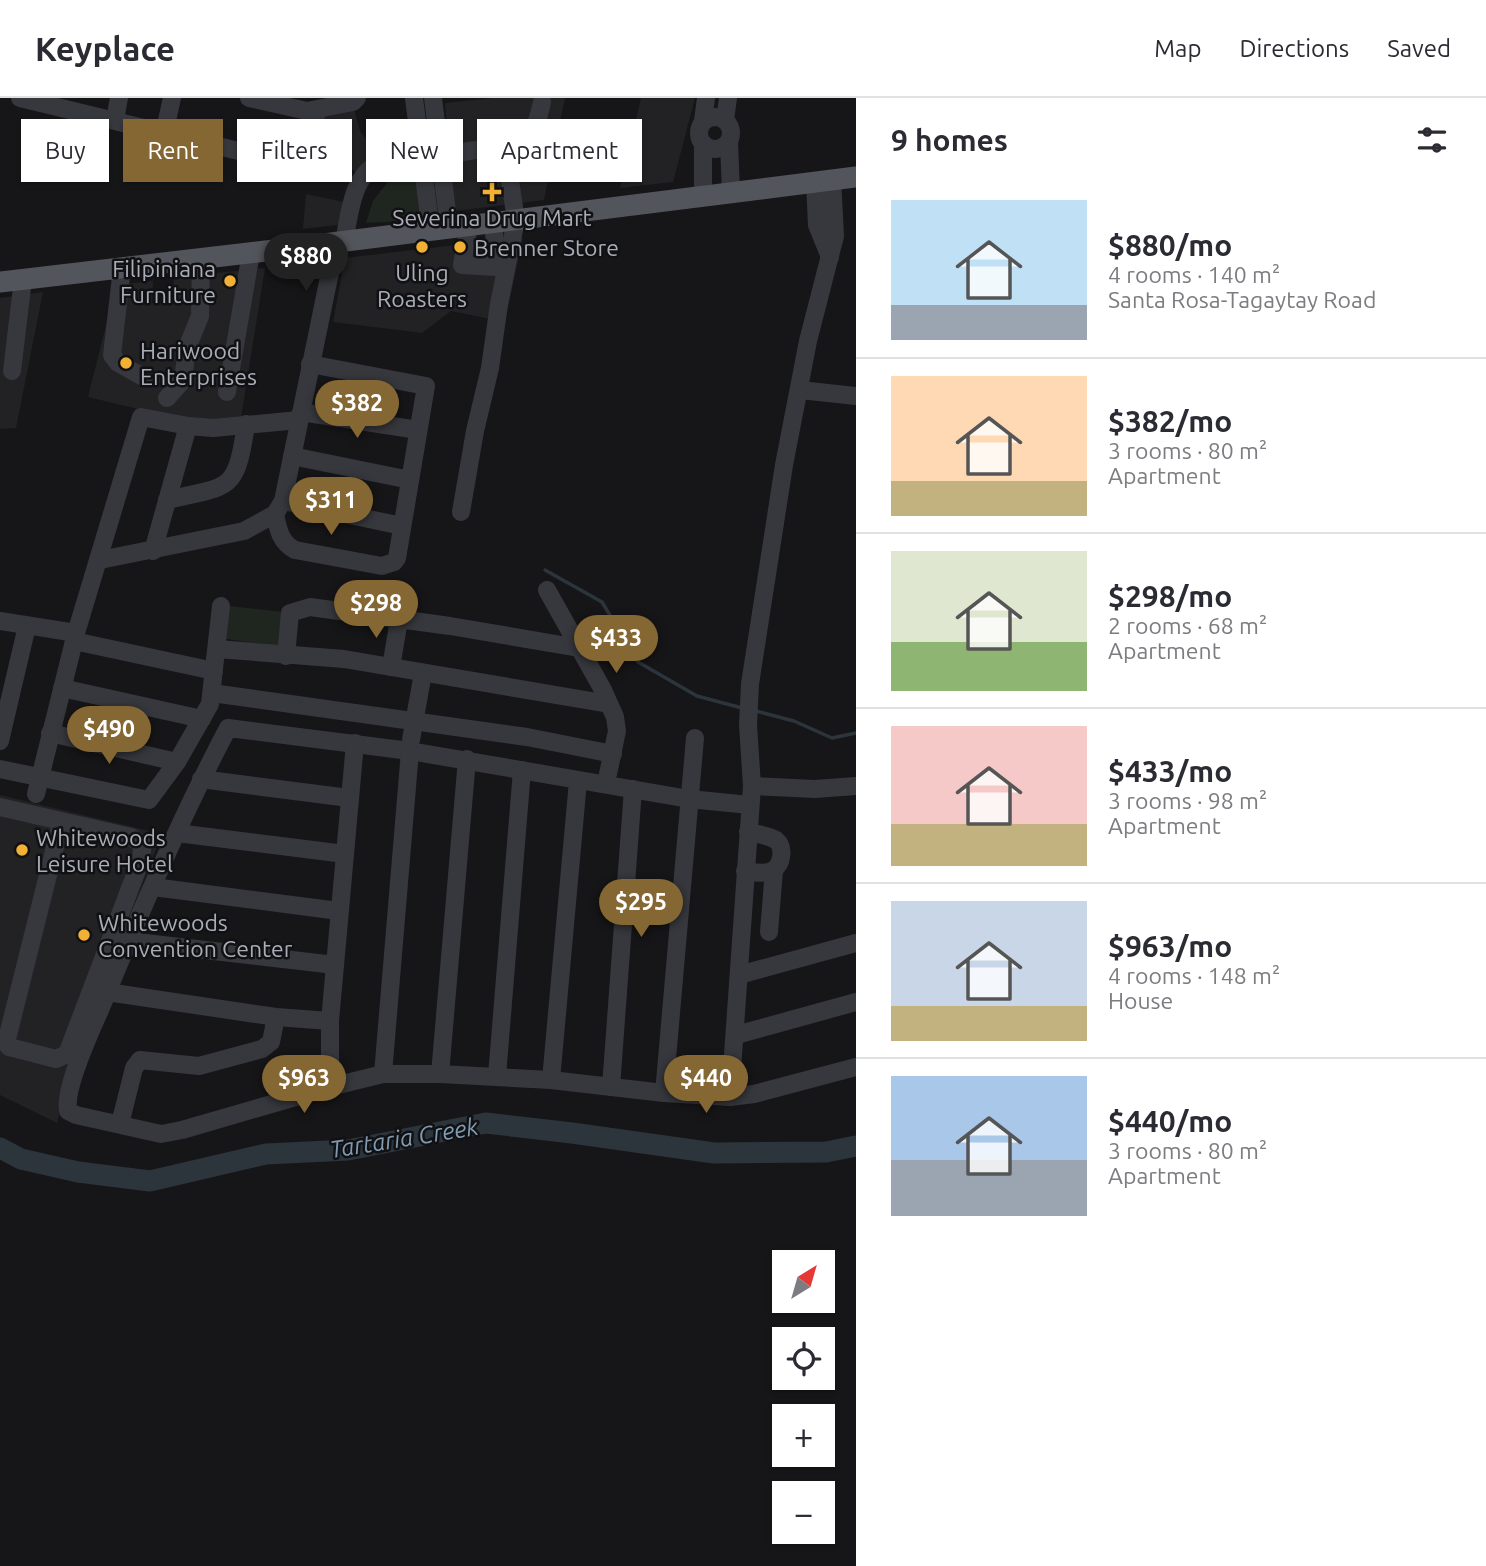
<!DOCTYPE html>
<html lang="en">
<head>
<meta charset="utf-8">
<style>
	:root { --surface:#fff; --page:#f7f7f7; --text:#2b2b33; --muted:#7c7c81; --line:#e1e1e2; --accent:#856733 }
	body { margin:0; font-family:Ubuntu,sans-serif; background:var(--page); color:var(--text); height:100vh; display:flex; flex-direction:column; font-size:26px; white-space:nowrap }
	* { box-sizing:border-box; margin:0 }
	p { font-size:23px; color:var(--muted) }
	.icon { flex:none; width:38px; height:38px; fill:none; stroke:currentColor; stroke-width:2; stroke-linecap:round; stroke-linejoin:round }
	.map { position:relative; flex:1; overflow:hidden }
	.side { display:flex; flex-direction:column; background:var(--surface); width:630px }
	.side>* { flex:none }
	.top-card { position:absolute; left:21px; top:21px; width:665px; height:63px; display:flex; gap:14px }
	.needle { width:46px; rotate:37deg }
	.controls { position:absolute; left:772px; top:1152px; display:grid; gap:14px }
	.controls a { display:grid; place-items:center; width:63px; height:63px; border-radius:0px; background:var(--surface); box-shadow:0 2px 5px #0004; font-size:35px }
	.price { position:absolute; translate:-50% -60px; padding:0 16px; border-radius:24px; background:var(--accent); color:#fff; font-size:23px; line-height:46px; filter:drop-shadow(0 2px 4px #0008) }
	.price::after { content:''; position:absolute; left:50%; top:42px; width:21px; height:16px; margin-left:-10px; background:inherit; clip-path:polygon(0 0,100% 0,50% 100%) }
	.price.on { background:#222; color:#fff }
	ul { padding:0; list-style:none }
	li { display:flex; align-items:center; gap:21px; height:175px; padding:0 35px }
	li+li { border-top:2px solid var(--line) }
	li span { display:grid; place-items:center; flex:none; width:196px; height:140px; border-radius:0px; color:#555 }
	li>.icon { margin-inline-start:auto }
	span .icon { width:84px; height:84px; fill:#fffc; stroke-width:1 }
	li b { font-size:30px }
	h2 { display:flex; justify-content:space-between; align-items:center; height:84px; padding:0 35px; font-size:30px }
	.chip { padding:0 24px; border-radius:0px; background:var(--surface); box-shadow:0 2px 5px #0004; font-size:24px; line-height:63px }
	.chip.on { background:var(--accent); color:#fff }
	header { display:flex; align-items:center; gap:42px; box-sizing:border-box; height:98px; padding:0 35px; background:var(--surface); border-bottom:2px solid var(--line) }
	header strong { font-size:33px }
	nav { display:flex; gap:38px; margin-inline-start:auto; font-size:24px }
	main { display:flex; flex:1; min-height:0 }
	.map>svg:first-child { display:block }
	.built { fill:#222225 }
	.green { fill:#1e261f }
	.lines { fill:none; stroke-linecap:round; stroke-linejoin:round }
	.stream { stroke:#2c353c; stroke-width:3.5 }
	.river { stroke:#2c353c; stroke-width:21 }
	.minor { stroke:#37383d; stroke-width:18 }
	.major { stroke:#53555c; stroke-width:21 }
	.poi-dot { fill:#f2b134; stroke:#111113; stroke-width:2.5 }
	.labels { text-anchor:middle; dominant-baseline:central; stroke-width:5; stroke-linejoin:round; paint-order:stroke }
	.poi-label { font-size:23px; fill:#a8adb8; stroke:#111113; text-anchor:start }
	.water-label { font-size:24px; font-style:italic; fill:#7f9bb3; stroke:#111113 }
</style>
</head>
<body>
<header>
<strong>Keyplace</strong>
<nav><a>Map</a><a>Directions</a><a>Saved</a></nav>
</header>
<main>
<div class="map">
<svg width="856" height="1468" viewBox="0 0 856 1468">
	<rect width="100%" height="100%" fill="#161618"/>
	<!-- built -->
	<g class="built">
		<path d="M493,0H565L544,102L454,113L445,5Z"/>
		<path d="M641,0H695L673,84L620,90Z"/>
		<path d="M354,12L360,33L376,55L358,76L313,41L321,15Z"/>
		<path d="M306,96L349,105L345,126L303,131Z"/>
		<path d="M523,139L505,224L451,213L422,235L333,224L345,160Z"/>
		<path d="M265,170L241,320L196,325L88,299L116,187L153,183L152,205L172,206L174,179Z"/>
		<path d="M43,194L16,330L0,331V200Z"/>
		<path d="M0,697L162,736L74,962L57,1025L0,997Z"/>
	</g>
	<!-- green -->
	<g class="green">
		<path d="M409,67H415L421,114L419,120L408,125L404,123L366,125L373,103L394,76L406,75Z"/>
		<path d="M229,508L284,514L280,548L226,541Z"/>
	</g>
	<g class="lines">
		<!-- stream -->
		<g class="stream">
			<path d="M545,472L602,504L638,564L697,598L742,610"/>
			<path d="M756,613L794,623L832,640L856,635"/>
		</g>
		<!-- river -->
		<path class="river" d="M0,1050L21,1061L78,1074L150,1083L266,1056L348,1052L486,1025L572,1035L714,1055L826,1054L856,1048"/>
		<!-- minor -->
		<g class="minor">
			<path d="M20,0L305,69L317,12"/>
			<path d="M249,0L307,13L353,4L357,0"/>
			<path d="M414,0L431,133"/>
			<path d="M433,0L449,130"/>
			<circle cx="715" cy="35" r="16"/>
			<path d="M115,22L119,0"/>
			<path d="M725,22L728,0"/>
			<path d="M703,23L706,0"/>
			<path d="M164,36L172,0"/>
			<path d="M729,44L731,95"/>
			<path d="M703,46V99"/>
			<path d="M506,56C532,42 536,32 542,4"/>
			<path d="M441,57L498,49L506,56L516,122L499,206L490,270L475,333L461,414"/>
			<path d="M815,83L817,127L830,159"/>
			<path d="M469,128L462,167L495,169L494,124"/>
			<path d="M344,144C350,114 352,70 388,62C399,59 410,58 421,57"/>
			<path d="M122,170L112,257L118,265L145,280"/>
			<path d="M12,273L23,181"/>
			<path d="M800,292L856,298"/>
			<path d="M227,294L251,155"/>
			<path d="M167,300L183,282L187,250L200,218L201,161"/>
			<path d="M301,314L418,332"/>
			<path d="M292,358L410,382"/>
			<path d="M167,402C230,387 236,396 246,326"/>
			<path d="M283,403L402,428"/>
			<path d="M275,416C278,431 280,444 295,452L382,468L394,464L397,460L426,288L310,266"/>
			<path d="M153,453L188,328"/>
			<path d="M100,462L244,433L275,416L283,403L336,145"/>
			<path d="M547,492L603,592L615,619L617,633L608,676"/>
			<path d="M0,523L76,535"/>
			<path d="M74,543L214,573"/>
			<path d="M217,551L344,561L609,606"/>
			<path d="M286,558L290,515L310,509L450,528L579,550"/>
			<path d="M391,569L399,522"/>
			<path d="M62,590L202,621"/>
			<path d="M212,595L527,639L613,656"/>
			<path d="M50,635L177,664"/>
			<path d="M411,642L423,575"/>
			<path d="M0,643L27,528"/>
			<path d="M0,671L149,702L177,664L210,606L221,508"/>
			<path d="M201,681L349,700"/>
			<path d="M752,688L815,691L856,688"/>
			<path d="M36,696L76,535L141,319L188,328L213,330L299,322"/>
			<path d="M750,707L689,701L410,653L228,630C180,721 139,816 100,912C90,934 64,991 68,1013L76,1017L161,1036L182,1032L330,989L383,976H440L551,982L664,995L730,999L754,996L856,969"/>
			<path d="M0,709L131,739L143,747L140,764L67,956L56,961L9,949L6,945L61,725"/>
			<path d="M177,735L345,756"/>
			<path d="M745,773C753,774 766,777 773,772C782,767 785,749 776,742C768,737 757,736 748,734"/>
			<path d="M153,789L339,813"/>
			<path d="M769,834L774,772"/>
			<path d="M128,843L335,867"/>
			<path d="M739,877L856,845"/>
			<path d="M107,894L276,919L330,923"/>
			<path d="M736,937L856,904"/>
			<path d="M383,976L410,653"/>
			<path d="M440,976L467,661"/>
			<path d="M497,978L522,672"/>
			<path d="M551,982L578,683"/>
			<path d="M330,989V923L355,645"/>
			<path d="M611,989L633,691"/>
			<path d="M664,995L695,640"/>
			<path d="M730,999L752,688L748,627L750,586L784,367L808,243L835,138L832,81"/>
			<path d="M120,1026L134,970L140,962L199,968L262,951L271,944L276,919"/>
		</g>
		<!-- major -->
		<path class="major" d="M0,184L291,150L856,79"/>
	</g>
	<!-- markers -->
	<g class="poi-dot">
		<path d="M488.5 83.5h7v7h7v7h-7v7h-7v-7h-7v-7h7z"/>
		<circle cx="422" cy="149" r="7"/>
		<circle cx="460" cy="149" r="7"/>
		<circle cx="230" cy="183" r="7"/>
		<circle cx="126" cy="265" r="7"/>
		<circle cx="22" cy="752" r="7"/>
		<circle cx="84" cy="837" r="7"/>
	</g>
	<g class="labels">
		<!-- poi labels -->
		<g class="poi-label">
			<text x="492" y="119" text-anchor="middle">Severina Drug Mart</text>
			<text x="474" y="149">Brenner Store</text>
			<text x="216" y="170" text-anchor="end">Filipiniana<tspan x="216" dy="26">Furniture</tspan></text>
			<text x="422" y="174" text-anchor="middle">Uling<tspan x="422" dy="26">Roasters</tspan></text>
			<text x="140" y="252">Hariwood<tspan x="140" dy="26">Enterprises</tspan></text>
			<text x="36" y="739">Whitewoods<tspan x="36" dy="26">Leisure Hotel</tspan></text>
			<text x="98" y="824">Whitewoods<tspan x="98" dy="26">Convention Center</tspan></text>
		</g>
		<!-- water labels -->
		<g class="water-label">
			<text transform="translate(404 1040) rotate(-9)">Tartaria Creek</text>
		</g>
	</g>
</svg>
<div class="controls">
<a><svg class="needle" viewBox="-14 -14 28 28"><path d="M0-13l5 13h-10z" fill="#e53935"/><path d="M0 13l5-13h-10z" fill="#7c7c81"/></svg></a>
<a><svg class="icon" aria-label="locate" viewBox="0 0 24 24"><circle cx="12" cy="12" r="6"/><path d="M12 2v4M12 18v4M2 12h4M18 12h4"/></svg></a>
<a>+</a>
<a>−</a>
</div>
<b class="price on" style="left:306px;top:195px">$880</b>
<b class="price" style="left:357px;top:342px">$382</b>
<b class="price" style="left:331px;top:439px">$311</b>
<b class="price" style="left:376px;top:542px">$298</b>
<b class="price" style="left:616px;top:577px">$433</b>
<b class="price" style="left:109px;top:668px">$490</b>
<b class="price" style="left:641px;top:841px">$295</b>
<b class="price" style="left:304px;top:1017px">$963</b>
<b class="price" style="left:706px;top:1017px">$440</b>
<div class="top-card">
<a class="chip">Buy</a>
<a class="chip on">Rent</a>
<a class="chip">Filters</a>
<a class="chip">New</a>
<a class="chip">Apartment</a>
</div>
</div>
<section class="side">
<h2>9 homes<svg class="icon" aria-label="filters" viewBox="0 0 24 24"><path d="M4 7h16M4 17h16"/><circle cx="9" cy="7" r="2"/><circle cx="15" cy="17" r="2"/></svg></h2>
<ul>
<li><span style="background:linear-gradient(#bfe0f5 75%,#9aa5b1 0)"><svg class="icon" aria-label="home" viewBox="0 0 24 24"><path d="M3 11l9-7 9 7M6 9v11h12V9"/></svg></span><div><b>$880/mo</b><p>4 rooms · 140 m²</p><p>Santa Rosa-Tagaytay Road</p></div></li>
<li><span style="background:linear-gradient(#ffd9b3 75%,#c2b280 0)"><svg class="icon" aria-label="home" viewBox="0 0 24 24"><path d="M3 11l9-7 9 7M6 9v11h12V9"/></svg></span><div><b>$382/mo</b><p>3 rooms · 80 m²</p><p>Apartment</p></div></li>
<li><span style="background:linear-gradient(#dfe7d0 65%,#8fb573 0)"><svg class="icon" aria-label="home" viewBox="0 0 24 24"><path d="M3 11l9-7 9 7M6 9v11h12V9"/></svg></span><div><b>$298/mo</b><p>2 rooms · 68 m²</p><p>Apartment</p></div></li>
<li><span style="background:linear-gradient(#f6c9c9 70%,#c2b280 0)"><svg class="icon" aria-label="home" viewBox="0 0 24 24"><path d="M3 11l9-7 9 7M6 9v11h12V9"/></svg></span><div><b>$433/mo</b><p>3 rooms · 98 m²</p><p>Apartment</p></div></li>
<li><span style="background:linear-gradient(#c9d6e8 75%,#c2b280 0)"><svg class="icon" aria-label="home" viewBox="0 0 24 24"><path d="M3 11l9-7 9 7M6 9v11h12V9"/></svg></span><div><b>$963/mo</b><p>4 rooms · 148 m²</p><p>House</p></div></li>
<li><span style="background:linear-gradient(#a9c7e8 60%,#9aa5b1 0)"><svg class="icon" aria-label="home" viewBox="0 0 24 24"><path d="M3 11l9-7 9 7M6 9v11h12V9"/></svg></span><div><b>$440/mo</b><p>3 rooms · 80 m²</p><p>Apartment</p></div></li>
</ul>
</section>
</main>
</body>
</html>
